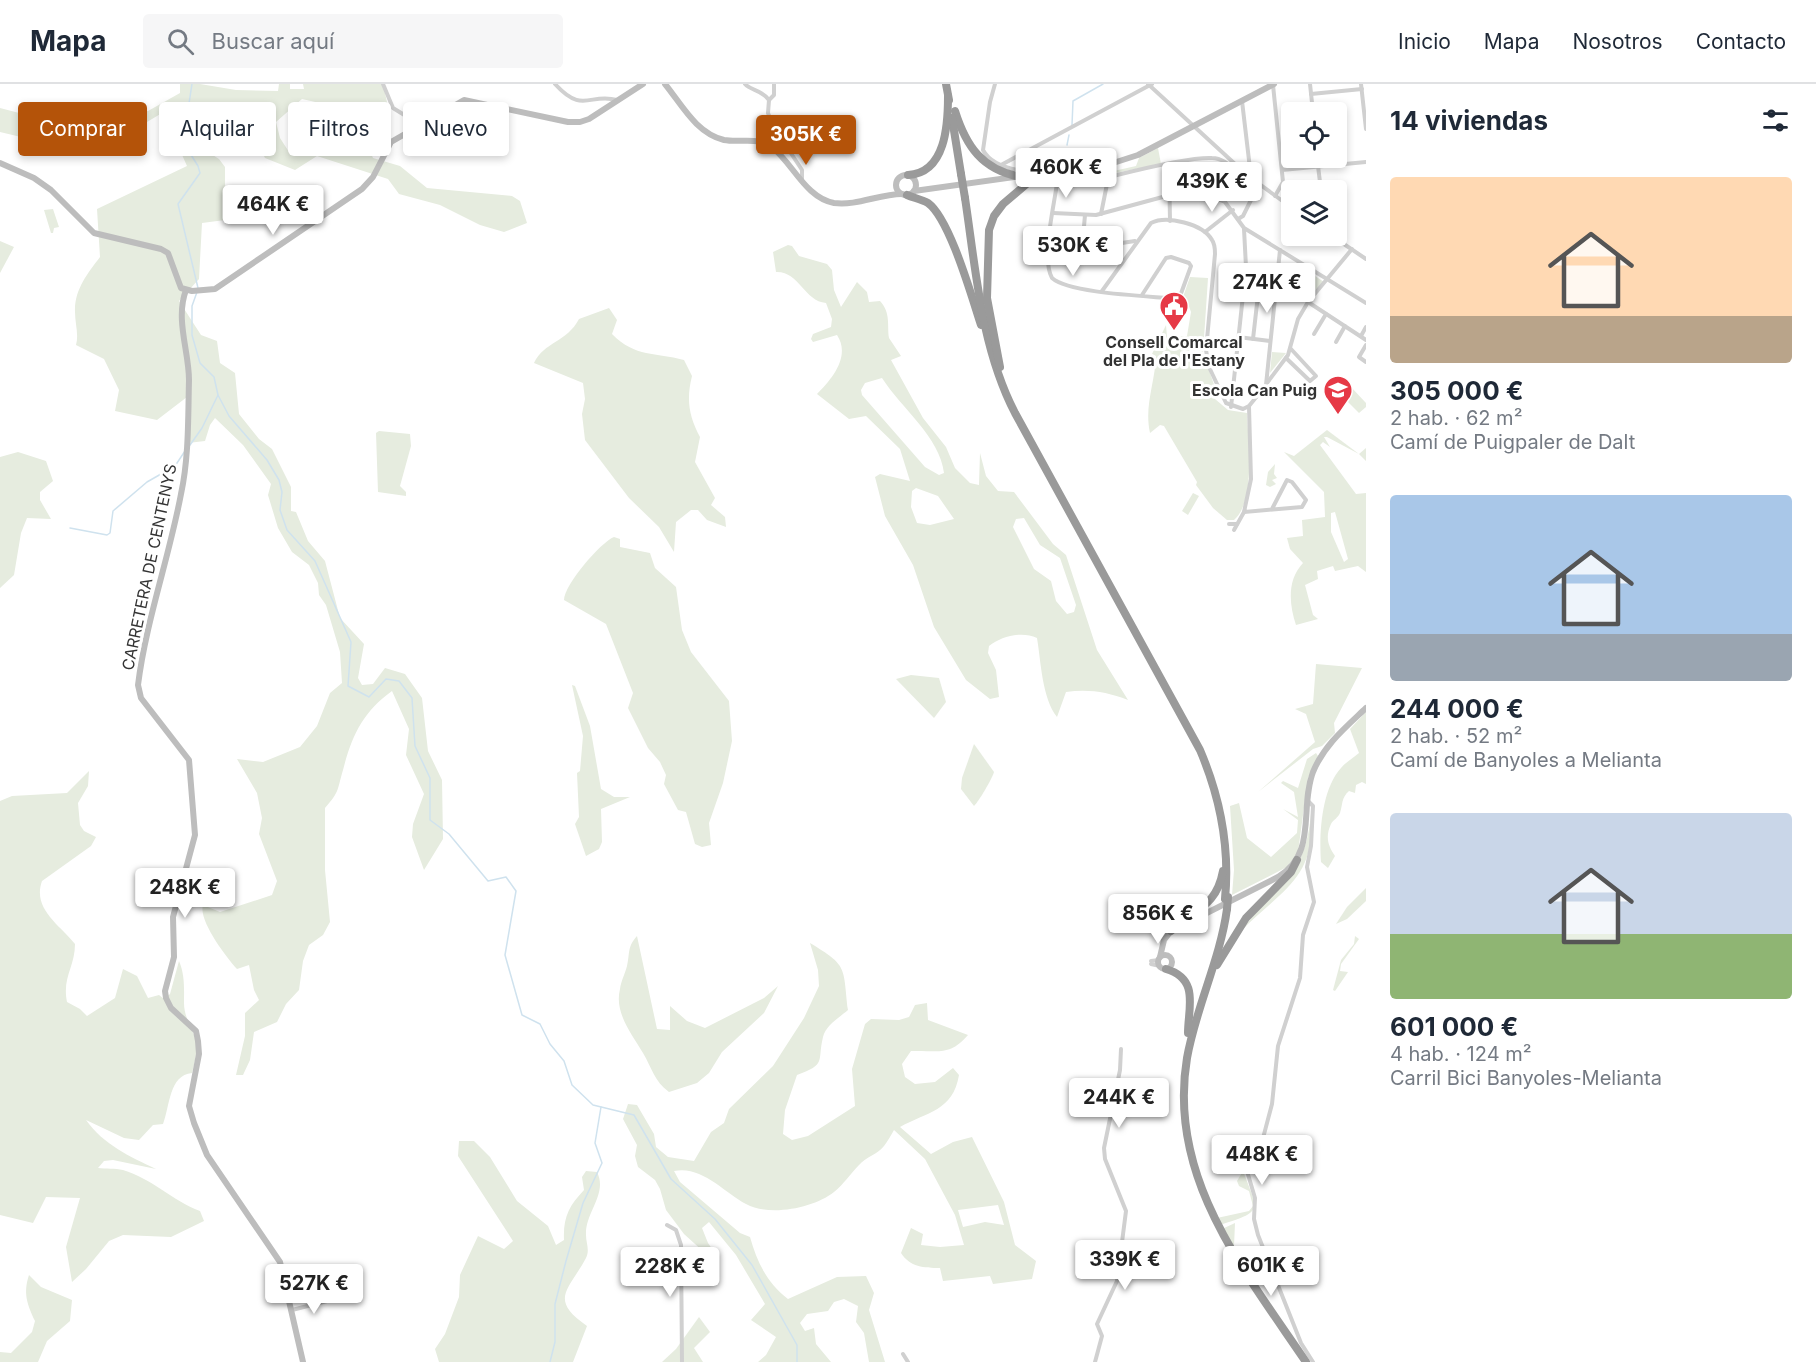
<!DOCTYPE html>
<html lang="es">
<head>
<meta charset="utf-8">
<style>
	:root { --surface:#fff; --page:#f6f6f7; --text:#1f2937; --muted:#747a83; --line:#e0e1e3; --accent:#b45309 }
	body { margin:0; font-family:Inter,sans-serif; background:var(--page); color:var(--text); height:100vh; display:flex; flex-direction:column; font-size:22px; white-space:nowrap }
	* { box-sizing:border-box; margin:0 }
	p { font-size:20px; color:var(--muted) }
	.icon { flex:none; width:33px; height:33px; fill:none; stroke:currentColor; stroke-width:2; stroke-linecap:round; stroke-linejoin:round }
	.map { position:relative; flex:1; overflow:hidden }
	.sheet { display:flex; flex-direction:column; background:var(--surface); width:450px }
	.sheet>* { flex:none }
	.hud { position:absolute; left:18px; top:18px; width:570px; height:54px; display:flex; gap:12px }
	.fabs { position:absolute; left:1281px; top:18px; display:grid; gap:12px }
	.fabs a { display:grid; place-items:center; width:66px; height:66px; border-radius:6px; background:var(--surface); box-shadow:0 3px 9px #0003; font-size:30px }
	.price { position:absolute; translate:-50% -51px; padding:0 14px; border-radius:6px; background:#fff; color:#222; font-size:20px; line-height:39px; filter:drop-shadow(0 2px 3px #0008) }
	.price::after { content:''; position:absolute; left:50%; top:36px; width:18px; height:14px; margin-left:-9px; background:inherit; clip-path:polygon(0 0,100% 0,50% 100%) }
	.price.active { background:var(--accent); color:#fff }
	ul { padding:0; list-style:none }
	li { display:grid; align-content:center; gap:12px; height:318px; padding:0 24px }
	li span { display:grid; place-items:center; height:186px; border-radius:6px; color:#555 }
	li>.icon { margin-inline-start:auto }
	span .icon { width:108px; height:108px; fill:#fffc; stroke-width:1 }
	li b { font-size:26px }
	h2 { display:flex; justify-content:space-between; align-items:center; height:72px; padding:0 24px; font-size:26px }
	.chip { padding:0 21px; border-radius:6px; background:var(--surface); box-shadow:0 3px 9px #0003; font-size:21px; line-height:54px }
	.chip.active { background:var(--accent); color:#fff }
	header { display:flex; align-items:center; gap:36px; box-sizing:border-box; height:84px; padding:0 30px; background:var(--surface); border-bottom:2px solid var(--line) }
	header strong { font-size:28px }
	nav { display:flex; gap:33px; margin-inline-start:auto; font-size:21px }
	.search { width:420px; height:54px; background:var(--page); display:flex; align-items:center; gap:15px; box-sizing:border-box; padding:0 21px; border-radius:6px; color:var(--muted); font-size:22px }
	main { display:flex; flex:1; min-height:0 }
	.map>svg:first-child { display:block }
	.green { fill:#e6ecdf; fill-rule:evenodd }
	.lines { fill:none; stroke-linecap:round; stroke-linejoin:round }
	.stream { stroke:#cfe2ee; stroke-width:1.5 }
	.street { stroke:#d0d0d0; stroke-width:4 }
	.secondary { stroke:#bdbdbd; stroke-width:6 }
	.highway { stroke:#9a9a9a; stroke-width:8 }
	.highway-bridge { stroke:#9a9a9a; stroke-width:8 }
	.labels { text-anchor:middle; dominant-baseline:central; stroke-width:6; stroke-linejoin:round; paint-order:stroke }
	.poi-label { font-size:16px; font-weight:bold; fill:#333; stroke:#fff }
	.street-label { font-size:16px; fill:#333; stroke:#fff }
</style>
</head>
<body>
<header>
<strong>Mapa</strong>
<div class="search"><svg class="icon" aria-label="search" viewBox="0 0 24 24"><circle cx="10" cy="10" r="6"/><path d="M15 15l6 6"/></svg>Buscar aquí</div>
<nav><a>Inicio</a><a>Mapa</a><a>Nosotros</a><a>Contacto</a></nav>
</header>
<main>
<div class="map">
<svg width="1366" height="1278" viewBox="0 0 1366 1278">
	<rect width="100%" height="100%" fill="#fff"/>
	<!-- green -->
	<g class="green">
		<path d="M180,0H200L236,6L278,7L279,0H290V5H304L303,0H383L387,18L384,31L374,41L370,67L373,74L400,82L427,104L512,112L520,117L527,139L504,148L480,141L440,121L399,110L388,95L317,72L295,86L265,74L256,56L216,33L192,44L197,61L219,75L225,83V136L202,139L199,195L179,217L201,251L217,257L220,279L235,289L239,330L259,355L272,365L291,403V427L296,428L308,457L325,477L340,534L364,560L358,594L362,601L373,600L385,584L405,590L422,614L428,667L442,696L443,755L424,786L412,753L413,740L424,710L406,671L409,645L392,607C363,628 352,651 343,686C337,706 340,707 325,724V786L330,838L323,851L309,861L303,877L299,906L286,920L277,938L254,948L250,976L243,991H236L245,952V929L259,916L254,906L249,881L237,885C226,873 198,836 203,821L220,828L272,811L277,797L259,750L262,734L257,709L237,675L263,678L300,663L317,642L330,609L342,599L340,568L326,521L319,511L318,499L309,481L292,468L278,444L268,411L271,400L243,361L215,334L210,341L205,357L188,359L187,313L157,336L115,327L119,306L104,275L76,261C79,250 75,240 75,228C74,206 88,189 100,173L97,125L187,82L175,55L172,23L142,41L40,62L21,53L0,48V24L23,30L42,45L52,39L59,29L79,28L83,30L127,31L148,27L180,9ZM302,15L342,24L340,41L333,51L319,54L289,68L280,54L276,38Z"/>
		<path d="M1158,64L1161,80L1110,90L1089,99L1067,95V92L1080,90L1087,93L1136,82L1139,74Z"/>
		<path d="M53,125L59,143L54,144L53,149H51L44,126Z"/>
		<path d="M0,157L14,163L0,189Z"/>
		<path d="M788,161L792,162L799,172L827,180L832,186L834,206L841,223L857,198L867,208L869,218L880,217C891,229 887,241 889,254L901,272L891,276L923,334L946,363L955,384L970,399L979,401L980,369L986,392L998,407L1014,408L1053,460L1066,471L1097,566L1128,616C1107,608 1089,605 1066,608L1057,633C1042,614 1041,578 1037,554C1022,547 1002,552 989,562L988,569L996,586L999,613L990,615L966,596L934,543L913,481L885,432L875,393L880,390L910,397L900,365L866,332L849,335L817,310C832,295 851,272 837,251L813,258L811,255L813,250L831,243L832,235L826,219C804,217 799,187 776,188L773,168ZM882,294C901,324 940,353 944,389L939,391L925,383L862,311L861,306L865,299ZM916,404L938,412L954,435L930,441L917,439L911,423L912,407ZM1024,434L1040,461L1060,474L1076,521L1074,528L1067,530L1056,517L1051,497L1034,485L1013,443L1016,435Z"/>
		<path d="M1309,188L1324,198L1311,210L1307,207Z"/>
		<path d="M1190,193L1208,194L1203,269L1218,312L1215,315L1228,326L1247,329C1248,356 1256,417 1234,436H1227L1213,424L1196,401L1197,398L1164,342L1160,341L1150,349C1144,322 1155,299 1156,272L1152,270L1166,241L1167,253L1187,252L1191,228L1186,214L1183,213Z"/>
		<path d="M609,224L617,236L612,250C636,274 655,268 684,276L692,292C686,316 689,332 700,353L695,378L715,414L711,421L725,433L726,443L707,436L698,426H691L676,438L674,468L659,443L629,414L585,356L582,330L585,315L583,299L534,279C544,258 567,258 579,235Z"/>
		<path d="M1272,268L1286,269L1270,289Z"/>
		<path d="M1351,303L1366,319V323L1359,329L1342,312Z"/>
		<path d="M1327,346L1359,370L1366,364V377L1359,370L1327,353H1324L1330,363L1323,358L1320,361L1356,410L1366,409V488L1358,482L1335,487L1333,482L1317,487L1318,495L1305,501L1313,531L1318,535L1296,541C1289,520 1287,496 1303,479L1290,465L1287,454L1303,452L1302,436L1325,433L1324,408L1284,368L1294,372ZM1335,428L1348,475L1344,478L1331,448V429Z"/>
		<path d="M379,347L410,350L411,362L400,402L406,408V412L378,408L376,349Z"/>
		<path d="M18,368L46,377L53,397L40,408V416L51,435L27,434L21,449L14,491L0,504V373Z"/>
		<path d="M1275,380L1274,390L1277,394L1272,396L1276,400L1270,403L1266,401L1268,388Z"/>
		<path d="M1193,409L1199,412L1188,431L1182,427Z"/>
		<path d="M614,453L620,455V463L650,469L655,484L676,503L682,546L691,568L729,617L732,657L723,699L709,739L711,761L702,763L695,760L686,728L678,726L664,700L666,691L660,678L648,664L628,624L633,609L606,540L564,516C564,501 601,458 614,453Z"/>
		<path d="M1316,580L1362,584L1334,639L1335,649L1322,662L1313,665L1258,708L1315,658L1306,630L1295,625L1313,620Z"/>
		<path d="M911,591L939,594L946,618L934,634L896,595Z"/>
		<path d="M572,601L575,602L590,642L601,705L614,713H630L601,725L602,758L599,765L586,772L575,740L579,733L577,689L580,687L583,652Z"/>
		<path d="M1366,628V700L1362,698L1356,701L1355,709L1349,707C1341,714 1343,720 1340,729C1338,734 1333,736 1331,740C1325,753 1328,762 1335,772L1328,784L1321,778C1319,751 1321,706 1341,684C1346,678 1353,674 1359,669L1350,645Z"/>
		<path d="M974,660L994,688C992,695 979,717 974,722L961,705L962,694Z"/>
		<path d="M1316,669L1318,672L1308,694L1298,768L1287,783L1232,811L1234,786L1230,722L1239,719L1247,754L1271,773L1297,749L1298,736L1283,725L1298,733L1294,708L1281,699L1283,697L1298,704L1307,675Z"/>
		<path d="M89,687L88,702L78,719L80,741L84,747L96,753L91,762L42,797C32,825 60,841 75,860C75,883 62,893 67,918L80,925L87,932L115,914L123,885L137,892L148,914L159,911L164,915L170,910L179,877C185,891 184,904 184,919C184,931 190,941 194,951C199,963 195,977 192,989C169,991 170,1022 163,1040L153,1041L139,1056L124,1054L86,1036C104,1061 129,1072 156,1085L113,1076L104,1077L98,1084C106,1085 115,1084 123,1086C151,1094 173,1117 200,1127L204,1137L171,1153L123,1151L109,1157L86,1185L72,1198L66,1163L80,1114L46,1113L33,1139L0,1131V717L12,712L67,709Z"/>
		<path d="M1311,730C1316,794 1283,805 1242,846C1277,799 1305,795 1311,730Z"/>
		<path d="M1366,804V817L1347,835L1336,840L1347,823Z"/>
		<path d="M637,852L657,945L670,946V922L687,937L705,944L764,914L778,902L764,929L722,968L709,989L697,999L669,1008C654,997 652,984 643,969C632,950 614,929 620,905C621,897 625,890 627,882C630,869 627,863 637,852Z"/>
		<path d="M1355,852L1359,855L1341,880L1340,887L1348,888L1335,907L1333,906L1341,876L1354,860Z"/>
		<path d="M810,859C848,882 843,882 848,926C840,933 826,941 823,953C817,978 827,980 797,991L785,1026L783,1050L792,1056L808,1052L855,1022L852,985L865,940L871,935L899,936L909,933L915,921L927,919L928,936L968,951C949,973 938,966 911,967L902,980L905,993L915,1000L935,998L953,984L959,991C953,1027 927,1028 900,1043L931,1070L953,1058L972,1053L1004,1118L1015,1161L1036,1177L1032,1195L993,1200L990,1192L943,1197L940,1184C924,1184 910,1183 901,1169L911,1144L923,1150L921,1161L940,1163L964,1161L955,1131L925,1075L894,1046C891,1051 888,1057 884,1062C878,1070 866,1073 859,1081C850,1090 844,1100 834,1108C814,1124 770,1133 746,1120C724,1108 701,1081 674,1087L680,1098L740,1149L750,1153C757,1178 767,1199 788,1215L837,1193L866,1192L874,1209L869,1226L885,1278H869L864,1249L856,1238L858,1222L844,1215L834,1218L828,1227L807,1230L800,1239L805,1247L814,1244L816,1260L831,1278H758L766,1271L776,1253L751,1236L765,1220L736,1171L709,1138L702,1144L708,1159L719,1175L716,1179L684,1150L666,1126L660,1105L655,1096L638,1083L635,1072L637,1061L623,1035L628,1020L637,1021L654,1050L656,1063L668,1073L694,1077L711,1048L724,1039L729,1025L773,982L804,934L819,902L818,886ZM998,1121L1004,1141L985,1138L963,1143L958,1126Z"/>
		<path d="M459,1057H474L490,1073L517,1117L548,1142L556,1161L564,1156C563,1133 569,1122 584,1106L582,1093L586,1087L597,1088C608,1110 585,1128 586,1151C586,1159 590,1166 586,1174C569,1206 548,1215 587,1242L573,1278H439L435,1265L445,1250L459,1213L460,1191L478,1152L504,1165L513,1157L458,1072Z"/>
		<path d="M1243,1087C1259,1129 1263,1127 1220,1141L1217,1134L1249,1127L1253,1122L1249,1107L1239,1102L1237,1097Z"/>
		<path d="M1235,1139L1234,1162L1247,1186L1222,1145Z"/>
		<path d="M29,1191L41,1203L72,1216L70,1237L47,1257L38,1278H0V1268L11,1269L32,1248L35,1237C27,1220 23,1209 29,1191Z"/>
		<path d="M699,1233L710,1248L694,1264L703,1278H662L676,1265Z"/>
	</g>
	<g class="lines">
		<!-- stream -->
		<g class="stream">
			<path d="M192,0L183,58L198,82L200,89L178,120L198,204"/>
			<path d="M1072,41L1073,17L1103,0"/>
			<path d="M1067,61L1069,51"/>
			<path d="M197,208L192,222V251L200,279L214,293L218,311L229,332L267,376L279,396L282,408L280,426L287,446L315,477L351,558L348,602L369,613L386,595L399,597L412,614L415,662L430,694V736L449,750L488,797L506,793L516,807L505,871L522,931L540,940L550,960L564,977L572,1001L593,1021L634,1031L671,1095L715,1135L752,1181L797,1261V1278"/>
			<path d="M190,361L202,344L218,311"/>
			<path d="M70,444L107,451L110,449L113,427L147,398L175,382L185,367"/>
			<path d="M550,1278L555,1258V1220L566,1177L583,1119L602,1079L595,1059L601,1023"/>
		</g>
		<!-- street -->
		<g class="street">
			<path d="M383,0L393,24L419,40"/>
			<path d="M555,0C583,31 590,8 617,16"/>
			<path d="M745,0C751,7 761,5 769,16L768,29L773,42L802,86V96"/>
			<path d="M995,0L990,18L983,66C992,83 1018,87 1035,88"/>
			<path d="M1148,0L1247,91L1292,124"/>
			<path d="M1310,0L1313,28"/>
			<path d="M1361,0L1366,45"/>
			<path d="M1273,1L1283,98L1275,112"/>
			<path d="M1311,10L1362,5"/>
			<path d="M769,16L774,11V0"/>
			<path d="M1242,17L1251,93"/>
			<path d="M1032,67L1044,69L1048,76"/>
			<path d="M1317,74L1321,106"/>
			<path d="M1001,81L1152,0"/>
			<path d="M1169,81L1170,137"/>
			<path d="M1282,86L1366,78"/>
			<path d="M1065,89L1068,98C1094,103 1093,97 1117,91C1137,86 1192,73 1212,74C1231,74 1240,99 1259,100"/>
			<path d="M1054,90L1057,99"/>
			<path d="M1062,91L1057,99C1054,123 1041,174 1052,194C1070,210 1151,212 1179,215L1191,182L1189,179L1171,173L1166,174L1142,211"/>
			<path d="M1053,129L1096,131L1170,111L1204,109L1225,118L1244,144L1366,219"/>
			<path d="M1101,130L1108,95"/>
			<path d="M1238,135L1243,132L1259,100"/>
			<path d="M1205,148L1233,126"/>
			<path d="M1332,152L1366,175"/>
			<path d="M1049,163L1082,165L1135,157"/>
			<path d="M1082,165L1085,131"/>
			<path d="M1308,184L1305,211L1308,218"/>
			<path d="M1244,201L1276,204"/>
			<path d="M1102,207L1151,139C1167,131 1203,140 1212,156C1215,160 1215,165 1215,170L1206,266L1209,283L1226,319L1243,325L1249,322L1266,301L1280,166"/>
			<path d="M1308,218L1366,256"/>
			<path d="M1314,250L1326,230"/>
			<path d="M1361,252L1366,243"/>
			<path d="M1238,253L1270,257"/>
			<path d="M1253,255L1259,202"/>
			<path d="M1336,258L1345,242"/>
			<path d="M1366,261L1359,273L1366,278"/>
			<path d="M1286,274L1310,297L1316,292L1291,265"/>
			<path d="M1267,299L1288,271L1298,235L1308,218L1352,165"/>
			<path d="M1231,323L1246,183L1244,145"/>
			<path d="M1249,323L1251,395L1244,428L1302,423L1306,416L1292,398L1287,396L1272,425"/>
			<path d="M1229,440H1237"/>
			<path d="M1234,446L1244,428"/>
			<path d="M1307,716L1313,722L1311,762L1307,783L1314,818L1303,851L1300,894L1278,962L1272,1020L1262,1058L1247,1087L1255,1114L1254,1135L1258,1151L1301,1259L1313,1278"/>
			<path d="M1151,877L1159,876"/>
			<path d="M1151,880L1160,882"/>
			<path d="M667,1141L676,1146L681,1161L682,1278"/>
			<path d="M317,1203L330,1205L331,1216"/>
			<path d="M292,1226L331,1216L337,1217"/>
			<path d="M903,1270L908,1278"/>
			<path d="M1095,1278L1102,1252L1097,1240L1117,1197L1126,1127L1105,1075L1104,1064L1120,986L1121,965"/>
		</g>
		<!-- secondary -->
		<g class="secondary">
			<path d="M665,0C682,21 696,49 724,56C741,59 760,52 773,64C793,80 806,114 834,119C857,122 879,110 902,110"/>
			<circle cx="1058" cy="80" r="11"/>
			<path d="M0,79L34,94L51,106L94,149L161,165L168,169L181,204L192,207L215,205L362,105L373,93L391,58L464,16L568,38H580L589,35L643,0"/>
			<path d="M1065,89L1107,81L1138,71L1274,0"/>
			<circle cx="906" cy="101" r="10"/>
			<path d="M914,107L1051,88"/>
			<path d="M186,206C175,235 189,267 189,296C188,334 189,373 181,410C169,474 146,537 138,601L141,614L189,676L195,751L173,833L174,873L165,907L166,914L171,924L196,947L198,957L199,970L189,1022L194,1039L207,1071L280,1178L303,1278"/>
			<circle cx="1165" cy="878" r="7"/>
			<path d="M1160,873L1164,856L1171,847L1278,793C1318,769 1299,725 1313,688C1324,661 1346,643 1366,624"/>
		</g>
		<!-- highway -->
		<g class="highway">
			<path d="M946,0L949,16"/>
			<path d="M955,27C966,62 982,86 1021,93"/>
			<path d="M952,34L961,90"/>
			<path d="M908,91C946,89 948,40 948,12"/>
			<path d="M907,111C914,114 921,115 928,119C950,135 972,214 981,241"/>
			<path d="M965,114C976,187 981,263 1015,329L1200,666C1220,713 1230,763 1225,815"/>
			<path d="M1000,283L987,214L989,146L994,132L1003,120L1037,91"/>
			<path d="M1227,825C1220,876 1196,923 1187,974C1167,1093 1244,1186 1306,1278"/>
			<path d="M1171,847C1192,825 1216,825 1223,787"/>
			<path d="M1217,881L1246,834L1291,788L1297,776"/>
			<path d="M1166,885C1200,895 1188,924 1188,949"/>
		</g>
		<!-- highway-bridge -->
		<g class="highway-bridge">
			<path d="M961,90L965,114"/>
			<path d="M1227,825L1228,813"/>
		</g>
	</g>
	<!-- icons -->
	<defs>
		<g id="civic-pin" transform="scale(1.5)"><path d="M0 17L-7.5 6A9.5 9.5 0 1 1 7.5 6Z" fill="#e63946" stroke="#fff"/><path d="M-.6-6.5H3V-4.5H.6V-3L4-1V1h2V6H-6V1h2V-1L-.6-3ZM-1.2 2.5V6h2.4V2.5Z" fill="#fff"/></g>
		<g id="school-pin" transform="scale(1.5)"><path d="M0 17L-7.5 6A9.5 9.5 0 1 1 7.5 6Z" fill="#e63946" stroke="#fff"/><path d="M0-5L7-2L0 1L-7-2ZM-4 1L0 2.5L4 1V4Q0 6-4 4Z" fill="#fff"/></g>
	</defs>
	<g fill-rule="evenodd">
		<use href="#civic-pin" x="1174" y="222"/>
		<use href="#school-pin" x="1338" y="306"/>
	</g>
	<g class="labels">
		<!-- poi labels -->
		<g class="poi-label">
			<text x="1174" y="258">Consell Comarcal<tspan x="1174" dy="18">del Pla de l'Estany</tspan></text>
			<text x="1317" y="306" text-anchor="end">Escola Can Puig</text>
		</g>
		<!-- street labels -->
		<g class="street-label">
			<text transform="translate(149 483) rotate(-78)">CARRETERA DE CENTENYS</text>
		</g>
	</g>
</svg>
<div class="fabs">
<a><svg class="icon" aria-label="locate" viewBox="0 0 24 24"><circle cx="12" cy="12" r="6"/><path d="M12 2v4M12 18v4M2 12h4M18 12h4"/></svg></a>
<a><svg class="icon" aria-label="layers" viewBox="0 0 24 24"><path d="M12 4l9 5-9 5-9-5zM3 14l9 5 9-5"/></svg></a>
</div>
<b class="price active" style="left:806px;top:82px">305K €</b>
<b class="price" style="left:1066px;top:115px">460K €</b>
<b class="price" style="left:1212px;top:129px">439K €</b>
<b class="price" style="left:273px;top:152px">464K €</b>
<b class="price" style="left:1073px;top:193px">530K €</b>
<b class="price" style="left:1267px;top:230px">274K €</b>
<b class="price" style="left:185px;top:835px">248K €</b>
<b class="price" style="left:1158px;top:861px">856K €</b>
<b class="price" style="left:1119px;top:1045px">244K €</b>
<b class="price" style="left:1262px;top:1102px">448K €</b>
<b class="price" style="left:1125px;top:1207px">339K €</b>
<b class="price" style="left:1271px;top:1213px">601K €</b>
<b class="price" style="left:670px;top:1214px">228K €</b>
<b class="price" style="left:314px;top:1231px">527K €</b>
<div class="hud">
<a class="chip active">Comprar</a>
<a class="chip">Alquilar</a>
<a class="chip">Filtros</a>
<a class="chip">Nuevo</a>
</div>
</div>
<section class="sheet">
<h2>14 viviendas<svg class="icon" aria-label="filters" viewBox="0 0 24 24"><path d="M4 7h16M4 17h16"/><circle cx="9" cy="7" r="2"/><circle cx="15" cy="17" r="2"/></svg></h2>
<ul>
<li><span style="background:linear-gradient(#ffd9b3 75%,#b9a48a 0)"><svg class="icon" aria-label="home" viewBox="0 0 24 24"><path d="M3 11l9-7 9 7M6 9v11h12V9"/></svg></span><div><b>305 000 €</b><p>2 hab. · 62 m²</p><p>Camí de Puigpaler de Dalt</p></div></li>
<li><span style="background:linear-gradient(#a9c7e8 75%,#9aa5b1 0)"><svg class="icon" aria-label="home" viewBox="0 0 24 24"><path d="M3 11l9-7 9 7M6 9v11h12V9"/></svg></span><div><b>244 000 €</b><p>2 hab. · 52 m²</p><p>Camí de Banyoles a Melianta</p></div></li>
<li><span style="background:linear-gradient(#c9d6e8 65%,#8fb573 0)"><svg class="icon" aria-label="home" viewBox="0 0 24 24"><path d="M3 11l9-7 9 7M6 9v11h12V9"/></svg></span><div><b>601 000 €</b><p>4 hab. · 124 m²</p><p>Carril Bici Banyoles-Melianta</p></div></li>
</ul>
</section>
</main>
</body>
</html>
